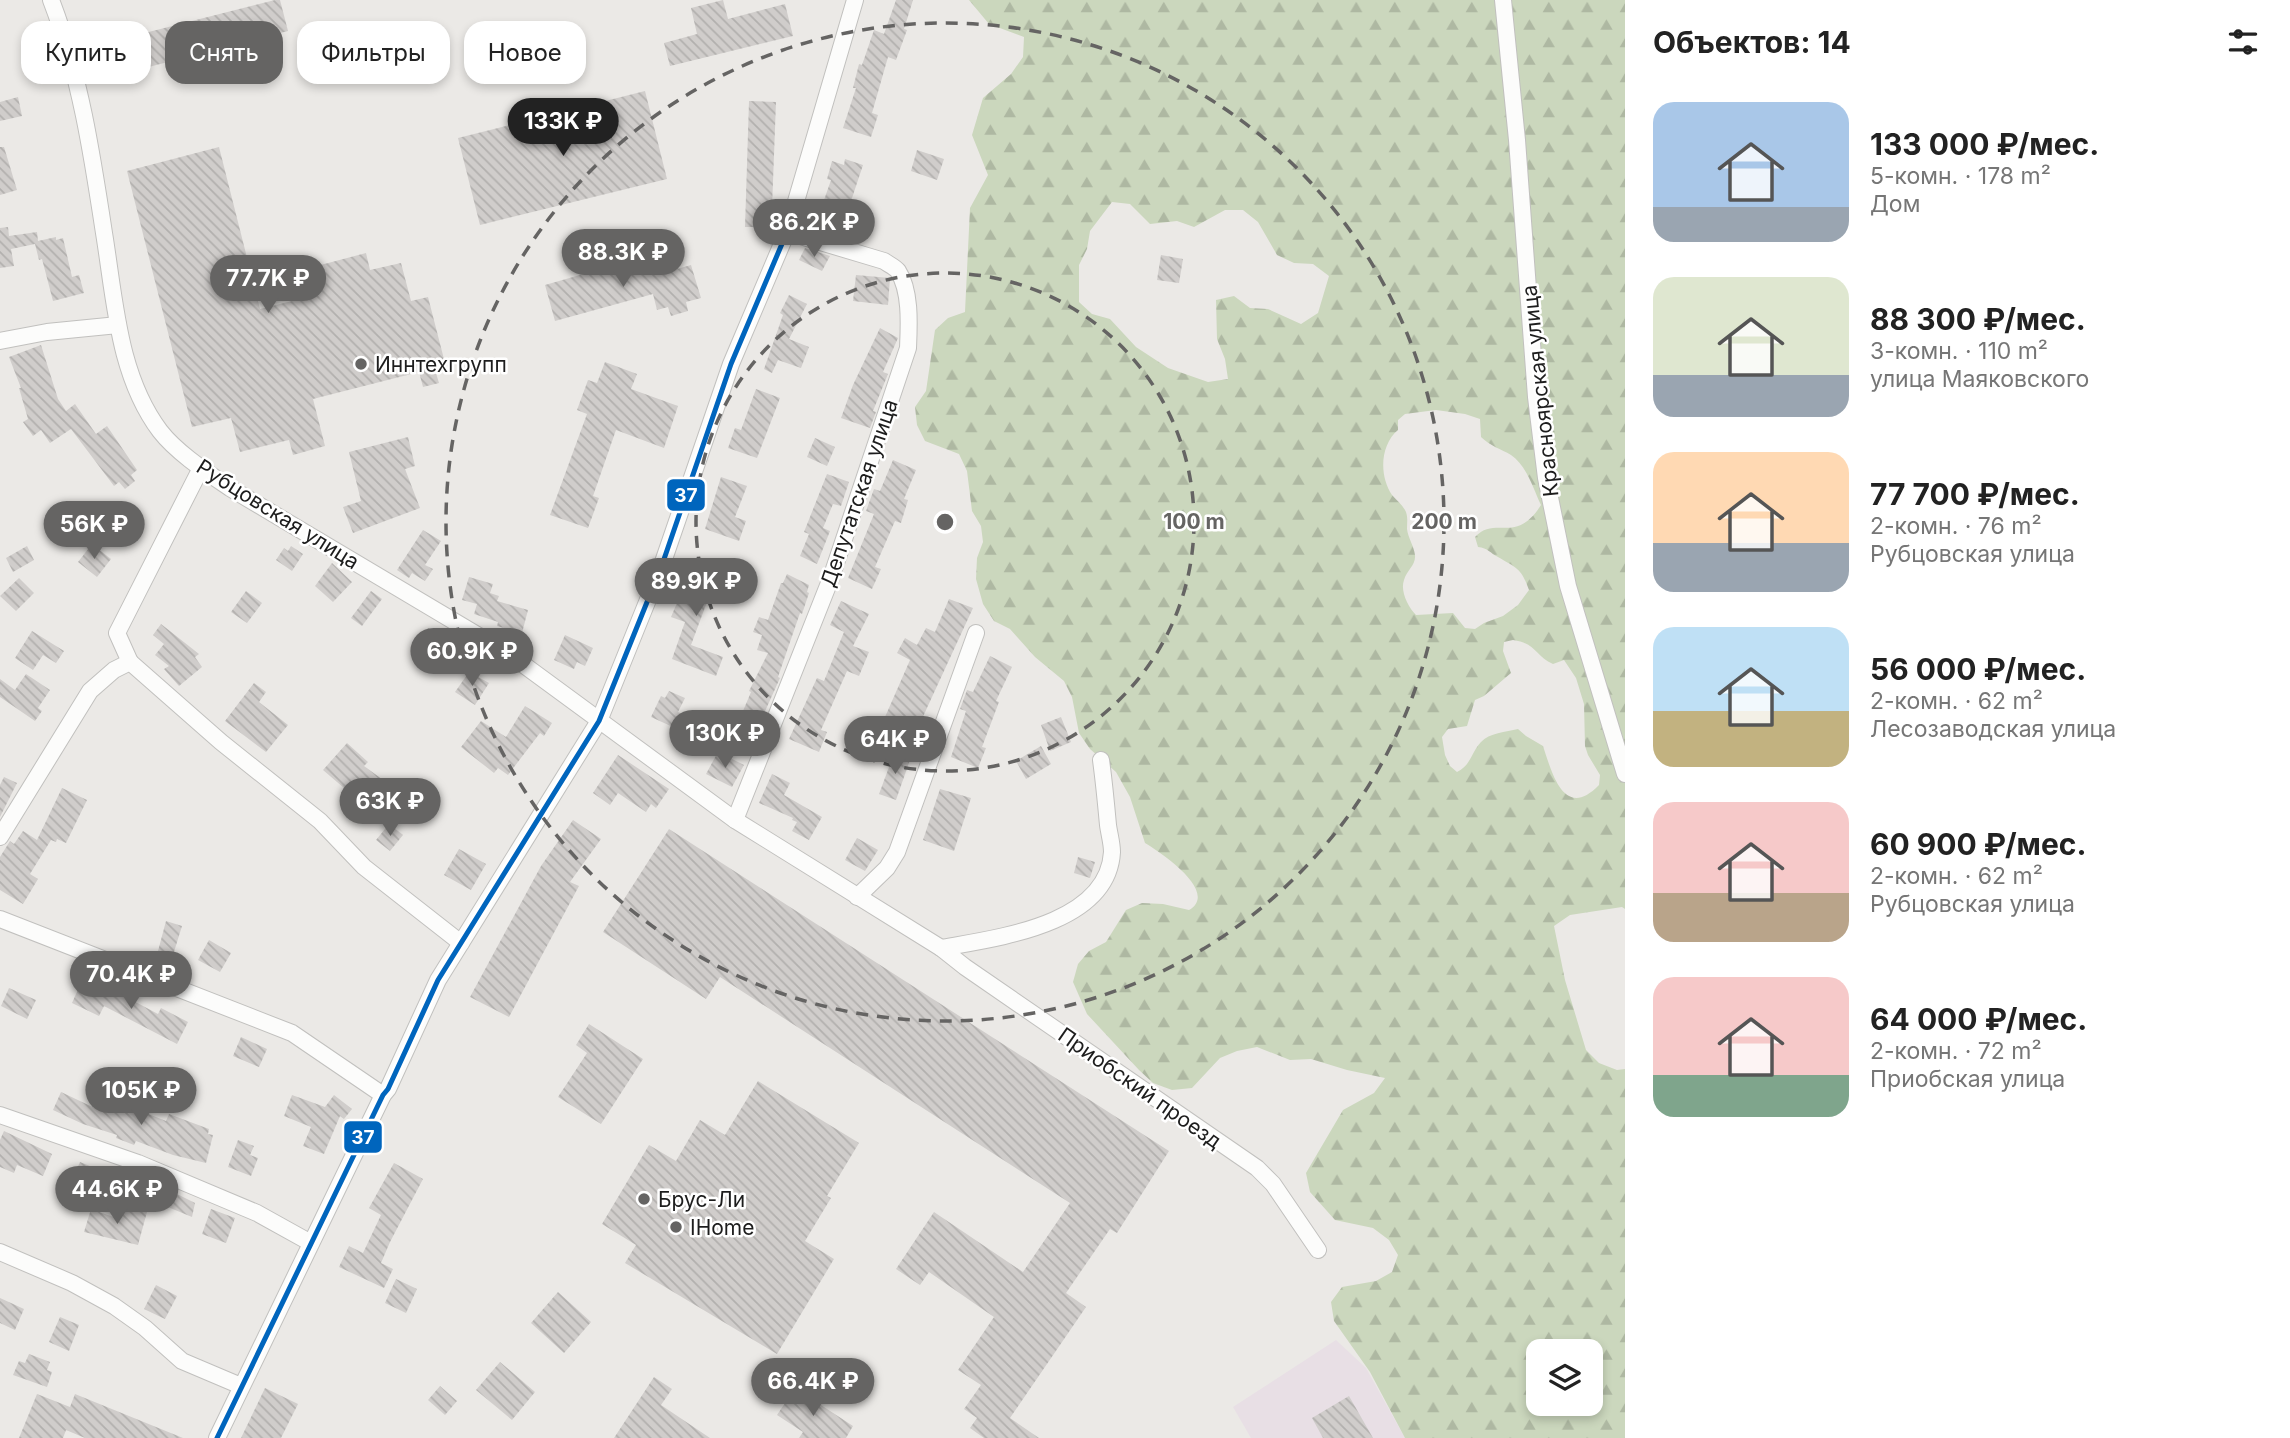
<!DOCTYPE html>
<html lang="ru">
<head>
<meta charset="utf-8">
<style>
	:root { --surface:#fff; --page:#f2f2f2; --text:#222; --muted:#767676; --accent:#656463 }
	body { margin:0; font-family:Inter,sans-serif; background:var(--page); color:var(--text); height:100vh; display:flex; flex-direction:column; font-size:26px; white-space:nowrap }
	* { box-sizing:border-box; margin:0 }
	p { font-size:23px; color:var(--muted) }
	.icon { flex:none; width:38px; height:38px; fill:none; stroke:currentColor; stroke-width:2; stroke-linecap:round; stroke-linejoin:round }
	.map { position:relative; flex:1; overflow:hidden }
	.details { display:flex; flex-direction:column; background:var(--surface); width:665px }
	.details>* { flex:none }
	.hud { position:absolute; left:21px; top:21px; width:665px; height:63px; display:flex; gap:14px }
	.fabs { position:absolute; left:1526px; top:1339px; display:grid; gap:14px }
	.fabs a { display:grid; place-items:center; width:77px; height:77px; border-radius:14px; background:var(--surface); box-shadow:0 4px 10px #0003; font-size:35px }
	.price { position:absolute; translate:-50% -60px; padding:0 16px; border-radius:24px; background:var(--accent); color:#fff; font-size:23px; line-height:46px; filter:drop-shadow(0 2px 4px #0008) }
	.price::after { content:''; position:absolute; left:50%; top:42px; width:21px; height:16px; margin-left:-10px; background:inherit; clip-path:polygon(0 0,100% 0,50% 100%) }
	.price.current { background:#222; color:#fff }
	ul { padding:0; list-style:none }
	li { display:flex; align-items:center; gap:21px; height:175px; padding:0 28px }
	li span { display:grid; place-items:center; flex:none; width:196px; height:140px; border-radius:21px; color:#555 }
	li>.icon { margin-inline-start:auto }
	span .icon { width:84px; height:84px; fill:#fffc; stroke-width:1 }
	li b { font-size:30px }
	h2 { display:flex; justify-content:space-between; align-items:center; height:84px; padding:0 28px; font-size:30px }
	.tag { padding:0 24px; border-radius:21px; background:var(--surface); box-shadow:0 4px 10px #0003; font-size:24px; line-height:63px }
	.tag.current { background:var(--accent); color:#fff }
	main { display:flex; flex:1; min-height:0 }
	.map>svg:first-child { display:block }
	.industrial { fill:#e8dfe5 }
	.forest { fill:url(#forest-firs); fill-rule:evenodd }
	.building { fill:url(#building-back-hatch) }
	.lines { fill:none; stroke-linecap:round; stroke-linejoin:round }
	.street-casing { stroke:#c1c0be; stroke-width:18 }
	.street { stroke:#fcfcfb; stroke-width:16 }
	.bus-1-casing { stroke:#fff; stroke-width:10 }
	.bus-1 { stroke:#0065bd; stroke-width:5 }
	.ring { fill:none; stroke:#656463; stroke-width:3.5; stroke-dasharray:12 9 }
	.poi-dot { fill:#656463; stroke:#fff; stroke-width:2.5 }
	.labels { text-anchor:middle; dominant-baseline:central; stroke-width:5; stroke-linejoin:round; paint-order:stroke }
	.poi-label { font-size:21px; fill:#1d1d1d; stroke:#fff; text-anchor:start }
	.street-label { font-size:21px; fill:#1d1d1d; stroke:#fff }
	.centre { fill:#656463; stroke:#fff; stroke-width:3.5 }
	.ring-label { font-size:21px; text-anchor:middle; font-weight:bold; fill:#656463; stroke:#fff; stroke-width:5; stroke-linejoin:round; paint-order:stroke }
	.line-badge { stroke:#fff; stroke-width:2.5 }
	.badge-label { font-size:19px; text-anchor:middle; font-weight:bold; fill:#fff }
</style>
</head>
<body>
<main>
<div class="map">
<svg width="1625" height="1438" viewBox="0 0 1625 1438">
	<defs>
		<pattern id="forest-firs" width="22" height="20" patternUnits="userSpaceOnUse" patternTransform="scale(1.75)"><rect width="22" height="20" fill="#cbd7bd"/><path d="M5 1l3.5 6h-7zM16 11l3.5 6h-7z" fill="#aeb8a2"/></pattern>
		<pattern id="building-back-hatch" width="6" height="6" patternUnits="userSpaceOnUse" patternTransform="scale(1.75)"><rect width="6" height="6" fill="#d0cdcb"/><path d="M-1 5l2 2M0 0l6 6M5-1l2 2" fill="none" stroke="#b2b0ae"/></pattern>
	</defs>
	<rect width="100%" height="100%" fill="#ebe9e6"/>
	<!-- industrial -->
	<path class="industrial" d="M1336,1340L1366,1368L1405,1438H1251L1233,1407Z"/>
	<!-- forest -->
	<path class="forest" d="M969,0H1625V909L1622,907L1570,915L1554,926L1565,980L1586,1050L1599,1063L1617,1070L1625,1069V1438H1405L1370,1372L1334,1321L1331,1302L1342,1287L1376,1281L1392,1272L1398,1255L1389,1240L1373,1228L1335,1220L1310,1192L1306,1173L1343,1110L1374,1093L1385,1078L1347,1070L1311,1059L1290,1060L1257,1047L1237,1051L1220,1058L1192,1088L1172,1090L1153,1083L1139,1070L1087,1014L1073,982L1078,964L1089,951L1106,942L1126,910L1142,903L1163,904L1189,910C1220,892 1160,852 1145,843L1130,797L1116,772L1090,749L1079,733L1072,697L1064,681L1035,657L1010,629L994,621L983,604L976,579L977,558L983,542L981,526L972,511L967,471L959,454L925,441L917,425L915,407L926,391L935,330L948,318L965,312L970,208L988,175L972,135L983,98L1011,74L1023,57L1024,37L989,24ZM1112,202L1130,204L1150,224L1177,221L1194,227L1225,210H1243L1258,222L1277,255L1294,263L1313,264L1329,276L1318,313L1301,324L1268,309L1250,308L1234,296L1216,300L1217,339L1225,359L1228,379L1208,382L1168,368L1136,347L1110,319L1092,314L1079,302V265L1087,249L1090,231ZM1436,410L1465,414L1480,419L1481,437C1490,446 1501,449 1511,455C1527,466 1533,488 1541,505C1516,545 1495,515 1475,537L1478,547C1488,548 1490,553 1498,557C1518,569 1521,568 1529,590L1518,605L1503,616L1484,623L1475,629L1465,628L1453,613L1416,615C1408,607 1400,591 1404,580C1407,570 1416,565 1415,555C1414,546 1408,538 1407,529C1407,523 1408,518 1406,512C1403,505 1397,501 1392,495C1379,476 1380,445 1398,430V420L1405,414ZM1513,640C1536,643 1535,656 1553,664L1564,660L1576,678L1584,704L1585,746L1588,755L1600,775L1599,785C1564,821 1552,773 1543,746L1526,736L1518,729C1506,732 1489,733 1481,742C1470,754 1472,764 1457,772L1450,766L1445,755L1442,737L1448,729L1467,726L1475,700L1484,696L1511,673L1503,651L1504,642ZM1538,1351H1591V1404H1538Z"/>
	<!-- building -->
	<g class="building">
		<path d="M275,0H280L288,31L133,71L125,38Z"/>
		<path d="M723,0L728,19L785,4L793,36L670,66L664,43L697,34L691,8Z"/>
		<path d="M896,0H913L904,29L907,30L896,60L888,57L872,113L878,115L871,137L843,128L856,88H853L859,64L862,65L874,30L884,34Z"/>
		<path d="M423,52L429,66L405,77L399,63Z"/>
		<path d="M645,91L667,179L480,225L458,138Z"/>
		<path d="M18,97L22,116L0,121V102Z"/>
		<path d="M749,101L776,102L772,208L769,207L760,227H745Z"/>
		<path d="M0,147H4L17,190L0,195Z"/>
		<path d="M219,147L260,309L320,294L313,267L366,253L370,270L401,263L411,301L428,297L446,367L435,370L439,383L423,387L419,372L313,399L325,446L293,455L289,440L240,452L231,418L192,427L127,171Z"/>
		<path d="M917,150L944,159L937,180L911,171Z"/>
		<path d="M845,159L863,165L841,231L816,223L831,180L827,179L832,161L844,165Z"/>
		<path d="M8,227L9,236L37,232L38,241L56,237V240L63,238L72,277L79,275L84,293L53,301L42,259L39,260L35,244L11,249L14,266L0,268V228Z"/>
		<path d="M805,248L830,256L822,271L799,260Z"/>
		<path d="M650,255L656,275L691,265L701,298L686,302L688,311L671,316L668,307L657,310L653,294L555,321L545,285Z"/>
		<path d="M1161,255L1183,259L1179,283L1157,280Z"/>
		<path d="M856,275L890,278L888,305L853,301Z"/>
		<path d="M789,295L807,304L789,339L809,347L801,368L778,360L772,373L764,369L783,315L780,313Z"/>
		<path d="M880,328L898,338L883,372L888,374L873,411L876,412L870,428L841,418L853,385Z"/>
		<path d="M41,345L58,399L66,411L75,404L96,434L107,426L137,470L131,475L135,481L125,489L119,482L114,486L71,429L50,443L41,430L33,436L23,422L28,419L19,388H21L9,357Z"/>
		<path d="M605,362L637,374L631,389L678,406L664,448L616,430L593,496L599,498L588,528L550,515L587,414L577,410L588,380L597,383Z"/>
		<path d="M756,389L780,398L757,458L728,448L735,428L741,430Z"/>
		<path d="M408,437L415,466L405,469L420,508L353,533L343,507L361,501L349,452Z"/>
		<path d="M815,438L835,447L827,466L807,457Z"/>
		<path d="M893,460L916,470L904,499L908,500L901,523L895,521L875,567L881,569L872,589L848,578L874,514L866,511L874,489L880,491Z"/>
		<path d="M827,474L849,482L841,506L833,504L823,528L830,531L817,564L800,556L809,534L804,532Z"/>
		<path d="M721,477L747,486L735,517L746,521L739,541L705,529Z"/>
		<path d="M423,530L441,541L425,565L433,569L425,581L412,573L409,578L397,570Z"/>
		<path d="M92,544L111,559L97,577L78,562Z"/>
		<path d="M27,546L34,560L13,572L6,558Z"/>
		<path d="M291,546L303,554L292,571L276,560L284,548L288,551Z"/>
		<path d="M697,556L714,563L709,577L718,580L713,595L710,594L691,645L723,657L716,676L672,659L685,622L671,617Z"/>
		<path d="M332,563L352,582L333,602L315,586Z"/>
		<path d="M787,574L809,585L807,592L809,593L802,614L800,613L778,677L780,678L753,738L735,730L751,692L749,691L768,653L757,650L762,635L753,632L759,617L768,620L781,583H783Z"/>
		<path d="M469,577L493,584L490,593L499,596L497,601L528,610L522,633L497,626L498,622L474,614L477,604L462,600Z"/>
		<path d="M19,578L34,593L16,611L0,596Z"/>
		<path d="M246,591L262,603L247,623L231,612Z"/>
		<path d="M371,591L382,599L362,626L351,618Z"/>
		<path d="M949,599L973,608L909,747L884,735L891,720L885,717L910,660L897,653L905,638L917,645L926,628L935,632Z"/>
		<path d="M841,601L869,614L853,646L869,652L859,676L847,671L821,730L827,732L819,752L789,739L817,678L824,681L844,632L830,625Z"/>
		<path d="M161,624L199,654L195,657L202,667L179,686L164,669L169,666L155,655L164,644L153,635Z"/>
		<path d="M428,628L440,636L444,630L459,640L444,662L417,644Z"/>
		<path d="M32,631L64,651L56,663L43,655L33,670L15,658Z"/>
		<path d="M565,635L593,648L585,666L577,662L574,669L554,660Z"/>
		<path d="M990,656L1012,667L996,701L999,702L982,747L986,748L978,768L951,757L966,711L960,709L967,690L973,692Z"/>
		<path d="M469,672L489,683L475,705L455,692Z"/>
		<path d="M26,674L50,690L38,708L42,711L35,721L0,697V679L15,690Z"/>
		<path d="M254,683L266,692L259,702L288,725L266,752L225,721Z"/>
		<path d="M669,691L685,698L678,712L682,714L675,728L651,717L661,696L665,698Z"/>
		<path d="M525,706L552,723L544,736L540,733L508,775L498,768L494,773L461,747L481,721L506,737Z"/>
		<path d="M1061,717L1071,742L1050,751L1041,725Z"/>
		<path d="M347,743L368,762L364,766L390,785L374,807L346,786L344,788L323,770Z"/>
		<path d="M1041,746L1051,764L1026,779L1016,761Z"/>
		<path d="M895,751L911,757L896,800L879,794Z"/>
		<path d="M718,752L744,765L732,787L706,774Z"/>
		<path d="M618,755L669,789L656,808L651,804L646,812L618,793L610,805L593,793Z"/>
		<path d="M772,774L790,783L784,795L822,817L809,840L792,831L797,822L792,820L793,818L759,803Z"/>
		<path d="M4,777L17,783L0,817V785Z"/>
		<path d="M62,788L87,800L66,843L57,839L56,842L51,840L30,874L38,879L23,904L0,890V857L10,841L14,844L23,831L37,840Z"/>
		<path d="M940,789L971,798L954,851L923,840Z"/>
		<path d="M573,820L601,839L570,882L579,886L509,1017L470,997L541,866Z"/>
		<path d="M389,824L403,835L390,851L376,840Z"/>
		<path d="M669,829L1169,1151L1117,1233L1110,1229L1066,1293L1086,1307L1010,1418L1039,1438H984L970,1428L977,1418L964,1409L981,1385L958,1370L994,1317L929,1272L920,1285L896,1269L934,1212L1023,1272L1070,1203L720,977L706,999L603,932Z"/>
		<path d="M857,838L878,850L865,871L845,860Z"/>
		<path d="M459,849L486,864L471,890L444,875Z"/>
		<path d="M1078,857L1095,862L1090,878L1074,873Z"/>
		<path d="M166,921L182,926L173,955L158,951Z"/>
		<path d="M209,940L231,953L220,972L198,960Z"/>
		<path d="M98,982L158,1014L161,1008L188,1022L177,1044L104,1006L99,1016L72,1003L80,985L94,991Z"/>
		<path d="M9,988L36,1000L27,1019L1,1006Z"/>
		<path d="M589,1024L643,1059L601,1124L558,1097L587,1053L576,1045Z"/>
		<path d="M241,1037L267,1049L259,1067L233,1056Z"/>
		<path d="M758,1081L859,1143L827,1196L831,1198L805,1241L834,1259L777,1354L625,1263L636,1245L602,1224L649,1145L676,1161L700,1120L725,1135Z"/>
		<path d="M61,1092L101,1111L106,1096L128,1104L130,1098L144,1102L141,1111L166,1121L169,1114L209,1129L208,1134L213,1135L206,1163L173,1155L136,1141L134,1145L116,1138L117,1135L83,1124L53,1110Z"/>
		<path d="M292,1095L325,1107L334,1095L352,1109L344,1119L340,1116L324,1154L303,1146L311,1127L284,1116Z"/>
		<path d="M4,1131L52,1154L43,1176L17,1165L14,1173L0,1167V1140Z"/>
		<path d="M238,1140L254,1146L250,1155L258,1158L251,1176L228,1167Z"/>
		<path d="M80,1162L102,1171L98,1180L101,1182L93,1200L68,1189Z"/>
		<path d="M394,1163L423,1179L390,1242L381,1263L393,1269L384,1288L339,1267L349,1246L363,1253L381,1215L369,1208Z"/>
		<path d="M169,1190L195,1203L192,1217L163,1205Z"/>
		<path d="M133,1208L147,1212L138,1245L84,1232L91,1209L119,1219L122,1209L132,1212Z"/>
		<path d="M211,1209L235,1218L226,1243L202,1234Z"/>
		<path d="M396,1279L417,1289L406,1313L385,1303Z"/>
		<path d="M156,1285L177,1296L165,1319L144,1309Z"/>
		<path d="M558,1292L591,1322L564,1353L531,1323Z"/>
		<path d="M0,1298L24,1309L15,1330L0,1323Z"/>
		<path d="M60,1317L79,1325L69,1351L49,1342Z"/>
		<path d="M29,1354L50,1362L47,1370L52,1372L47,1387L13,1375L19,1361L25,1363Z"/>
		<path d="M500,1362L535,1392L512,1420L476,1390Z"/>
		<path d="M654,1377L672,1389L661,1405L710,1438H614Z"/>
		<path d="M440,1386L457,1401L445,1415L428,1400Z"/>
		<path d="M265,1388L298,1404L281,1438H241Z"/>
		<path d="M795,1388L853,1426L846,1438H799L803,1432L777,1415Z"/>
		<path d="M37,1394L70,1407L75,1394L183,1438H85L66,1430L63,1438H19Z"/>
		<path d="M1349,1396L1373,1438H1323L1312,1418Z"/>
	</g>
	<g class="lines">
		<!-- street casing -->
		<g class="street-casing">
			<g id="street">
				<path d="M51,0C80,75 92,154 104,233C115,300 118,375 160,431C177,453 208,473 230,488L509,654L735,820L941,948L965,967L1257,1168L1273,1184L1318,1250"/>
				<path d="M1503,0L1517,140L1536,397L1546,478L1568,586L1625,774"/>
				<path d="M0,341L47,332L118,325"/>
				<path d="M130,662L221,742L320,821L364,867L461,943"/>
				<path d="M735,820L831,578L908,348C909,325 911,291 898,271C895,267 888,264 884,261L787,232"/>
				<path d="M0,837L90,691L114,670L130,662L117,633L201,468"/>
				<path d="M857,897L887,868L897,852L976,633"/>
				<path d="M0,919L292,1033L383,1095"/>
				<path d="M941,948C996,938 1108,925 1112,852C1112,843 1109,833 1108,825C1106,803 1104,782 1101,760"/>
				<path d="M0,1115L138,1163L257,1213L311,1243"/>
				<path d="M0,1252L72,1283L114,1306L145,1328L182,1361L241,1386"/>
				<path d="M217,1438L383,1095L388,1089L438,980L599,721L662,565L731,364L787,232L855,0"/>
			</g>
		</g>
		<!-- street -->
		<use href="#street" class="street"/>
		<!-- bus-1 casing -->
		<g class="bus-1-casing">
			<path id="bus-1" d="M217,1438L383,1095L388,1089L438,980L599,721L662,565L731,364L787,232"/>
		</g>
		<!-- bus-1 -->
		<use href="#bus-1" class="bus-1"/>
	</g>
	<!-- distance rings -->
	<g class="ring">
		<circle cx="945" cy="522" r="249"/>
		<circle cx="945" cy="522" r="499"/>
	</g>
	<!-- markers -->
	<g class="poi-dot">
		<circle cx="361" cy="364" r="7"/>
		<circle cx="644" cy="1199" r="7"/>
		<circle cx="676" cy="1227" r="7"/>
	</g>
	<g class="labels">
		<!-- poi labels -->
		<g class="poi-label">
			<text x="375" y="364">Иннтехгрупп</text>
			<text x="658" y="1199">Брус-Ли</text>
			<text x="690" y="1227">IHome</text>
		</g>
		<!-- street labels -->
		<g class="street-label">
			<text transform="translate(1540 391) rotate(-96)">Красноярская улица</text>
			<text transform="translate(859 493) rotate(-71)">Депутатская улица</text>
			<text transform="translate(278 514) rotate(32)">Рубцовская улица</text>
			<text transform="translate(1140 1088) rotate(35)">Приобский проезд</text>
		</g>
	</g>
	<circle cx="945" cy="522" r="10" class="centre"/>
	<g class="ring-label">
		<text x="1194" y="529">100 m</text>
		<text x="1444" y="529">200 m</text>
	</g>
	<g class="line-badge">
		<rect x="666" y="478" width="40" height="34" rx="7" fill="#0065bd"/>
		<rect x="343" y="1120" width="40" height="34" rx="7" fill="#0065bd"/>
	</g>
	<g class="badge-label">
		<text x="686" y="502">37</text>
		<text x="363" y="1144">37</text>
	</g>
</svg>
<div class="fabs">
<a><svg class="icon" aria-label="layers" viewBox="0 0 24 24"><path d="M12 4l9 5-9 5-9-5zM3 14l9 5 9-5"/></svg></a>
</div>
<b class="price current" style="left:563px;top:158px">133K ₽</b>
<b class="price" style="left:814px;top:259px">86.2K ₽</b>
<b class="price" style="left:623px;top:289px">88.3K ₽</b>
<b class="price" style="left:268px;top:315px">77.7K ₽</b>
<b class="price" style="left:94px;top:561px">56K ₽</b>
<b class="price" style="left:696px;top:618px">89.9K ₽</b>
<b class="price" style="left:472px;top:688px">60.9K ₽</b>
<b class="price" style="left:725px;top:770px">130K ₽</b>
<b class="price" style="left:895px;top:776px">64K ₽</b>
<b class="price" style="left:390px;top:838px">63K ₽</b>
<b class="price" style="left:131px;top:1011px">70.4K ₽</b>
<b class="price" style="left:141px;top:1127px">105K ₽</b>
<b class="price" style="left:117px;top:1226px">44.6K ₽</b>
<b class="price" style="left:813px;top:1418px">66.4K ₽</b>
<div class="hud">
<a class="tag">Купить</a>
<a class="tag current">Снять</a>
<a class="tag">Фильтры</a>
<a class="tag">Новое</a>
</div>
</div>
<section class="details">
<h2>Объектов: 14<svg class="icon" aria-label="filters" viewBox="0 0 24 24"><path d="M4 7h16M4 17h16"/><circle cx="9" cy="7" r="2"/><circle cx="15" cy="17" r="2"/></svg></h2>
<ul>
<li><span style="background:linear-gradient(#a9c7e8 75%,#9aa5b1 0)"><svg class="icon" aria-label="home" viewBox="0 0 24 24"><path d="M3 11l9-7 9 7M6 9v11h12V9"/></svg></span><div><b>133 000 ₽/мес.</b><p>5-комн. · 178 m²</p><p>Дом</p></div></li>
<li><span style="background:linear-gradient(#dfe7d0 70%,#9aa5b1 0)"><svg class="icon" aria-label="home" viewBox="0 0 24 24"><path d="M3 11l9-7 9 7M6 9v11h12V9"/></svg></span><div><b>88 300 ₽/мес.</b><p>3-комн. · 110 m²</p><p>улица Маяковского</p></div></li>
<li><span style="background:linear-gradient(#ffd9b3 65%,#9aa5b1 0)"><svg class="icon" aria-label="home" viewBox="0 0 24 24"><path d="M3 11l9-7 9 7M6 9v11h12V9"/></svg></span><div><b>77 700 ₽/мес.</b><p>2-комн. · 76 m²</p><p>Рубцовская улица</p></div></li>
<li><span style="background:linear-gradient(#bfe0f5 60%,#c2b280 0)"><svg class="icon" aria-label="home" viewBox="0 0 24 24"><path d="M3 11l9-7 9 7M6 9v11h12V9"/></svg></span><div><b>56 000 ₽/мес.</b><p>2-комн. · 62 m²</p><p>Лесозаводская улица</p></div></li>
<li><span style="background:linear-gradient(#f6c9c9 65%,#b9a48a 0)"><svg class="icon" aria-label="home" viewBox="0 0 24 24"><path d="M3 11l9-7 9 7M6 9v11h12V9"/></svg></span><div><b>60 900 ₽/мес.</b><p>2-комн. · 62 m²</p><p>Рубцовская улица</p></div></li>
<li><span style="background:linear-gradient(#f6c9c9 70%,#7fa58c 0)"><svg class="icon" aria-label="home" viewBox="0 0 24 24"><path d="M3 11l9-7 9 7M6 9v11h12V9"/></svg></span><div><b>64 000 ₽/мес.</b><p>2-комн. · 72 m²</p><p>Приобская улица</p></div></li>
</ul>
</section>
</main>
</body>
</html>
